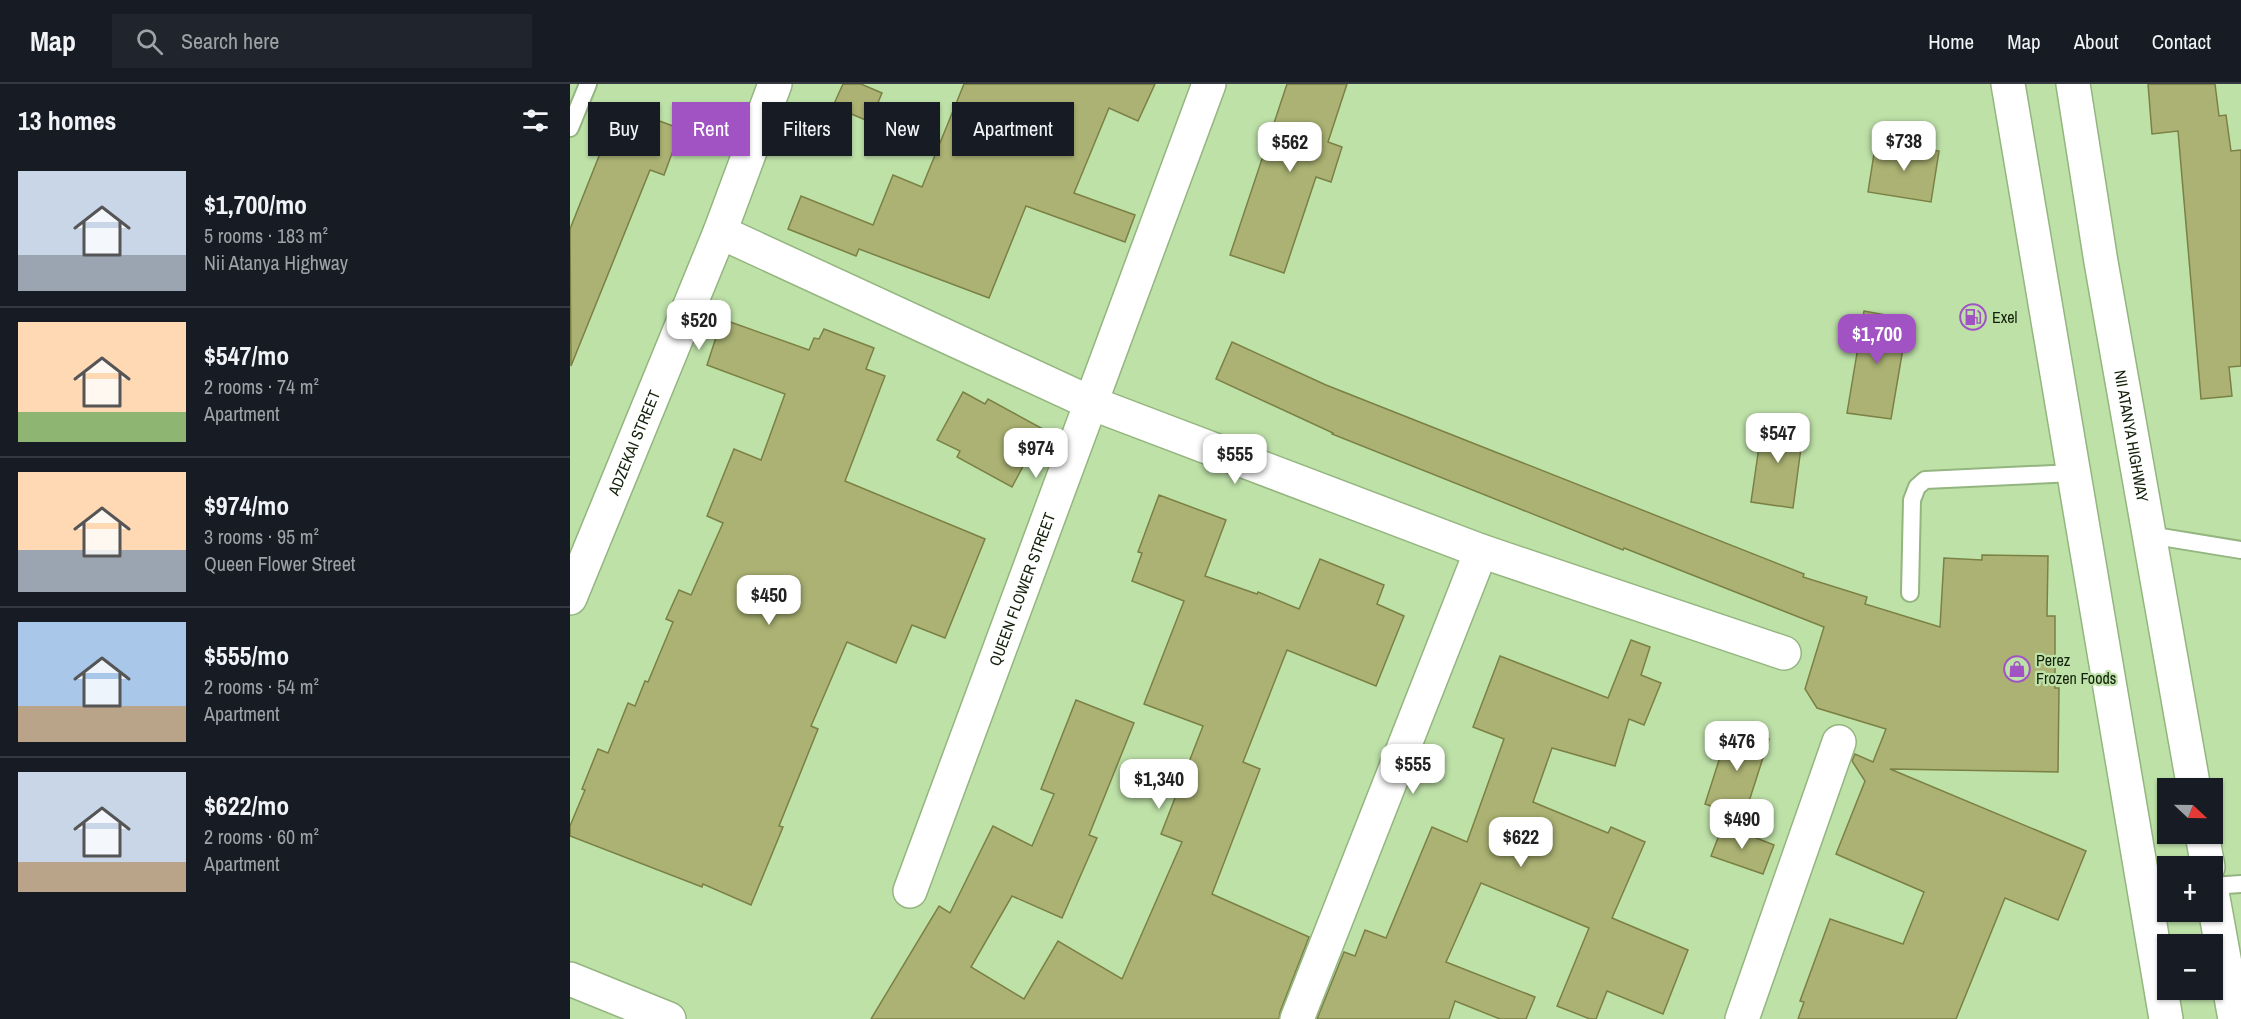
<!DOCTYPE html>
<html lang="en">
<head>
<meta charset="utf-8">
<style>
	:root { --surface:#171b24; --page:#20242c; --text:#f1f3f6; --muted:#9ea1a6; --line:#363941; --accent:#a153c4 }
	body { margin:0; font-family:"Archivo Narrow",sans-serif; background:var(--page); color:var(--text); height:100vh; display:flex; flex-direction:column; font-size:22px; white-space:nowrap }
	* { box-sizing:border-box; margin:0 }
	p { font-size:20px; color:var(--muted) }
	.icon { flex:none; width:33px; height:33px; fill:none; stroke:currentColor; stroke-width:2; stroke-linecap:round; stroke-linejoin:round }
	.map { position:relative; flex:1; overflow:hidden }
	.details { display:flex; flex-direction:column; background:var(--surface); width:570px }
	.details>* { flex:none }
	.hud { position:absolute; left:18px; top:18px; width:570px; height:54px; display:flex; gap:12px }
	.needle { width:39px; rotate:112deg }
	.fabs { position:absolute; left:1587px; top:694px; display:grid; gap:12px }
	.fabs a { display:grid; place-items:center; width:66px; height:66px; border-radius:0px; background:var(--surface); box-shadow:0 2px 4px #0004; font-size:30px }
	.price { position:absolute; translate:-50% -51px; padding:0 14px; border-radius:12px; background:#fff; color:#222; font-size:20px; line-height:39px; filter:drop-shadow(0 2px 3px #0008) }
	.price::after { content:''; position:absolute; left:50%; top:36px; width:18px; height:14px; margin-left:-9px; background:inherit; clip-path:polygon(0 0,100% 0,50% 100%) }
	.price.active { background:var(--accent); color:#fff }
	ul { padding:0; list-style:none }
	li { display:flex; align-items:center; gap:18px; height:150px; padding:0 18px }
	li+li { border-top:2px solid var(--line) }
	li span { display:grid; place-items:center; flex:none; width:168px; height:120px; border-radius:0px; color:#555 }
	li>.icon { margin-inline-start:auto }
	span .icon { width:72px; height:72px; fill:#fffc; stroke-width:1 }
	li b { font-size:26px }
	h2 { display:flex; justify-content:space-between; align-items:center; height:72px; padding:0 18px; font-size:26px }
	.chip { padding:0 21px; border-radius:0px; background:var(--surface); box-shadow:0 2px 4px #0004; font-size:21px; line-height:54px }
	.chip.active { background:var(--accent); color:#fff }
	header { display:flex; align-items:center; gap:36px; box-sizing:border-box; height:84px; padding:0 30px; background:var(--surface); border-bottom:2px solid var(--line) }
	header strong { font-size:28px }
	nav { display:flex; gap:33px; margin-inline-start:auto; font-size:21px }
	.search { width:420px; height:54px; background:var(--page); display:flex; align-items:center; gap:15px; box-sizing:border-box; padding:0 21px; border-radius:0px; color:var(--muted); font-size:22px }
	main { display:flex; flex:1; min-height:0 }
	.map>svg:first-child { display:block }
	.building { fill:#abb273; stroke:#7b8144; stroke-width:1.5 }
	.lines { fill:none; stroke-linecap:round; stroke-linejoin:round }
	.service-casing { stroke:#94b57f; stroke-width:20 }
	.minor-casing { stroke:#94b57f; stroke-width:36 }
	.primary-casing { stroke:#94b57f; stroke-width:36 }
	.service { stroke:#fff; stroke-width:16 }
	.minor { stroke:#fff; stroke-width:33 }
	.primary { stroke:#fff; stroke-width:33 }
	.labels { text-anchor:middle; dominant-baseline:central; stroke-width:4.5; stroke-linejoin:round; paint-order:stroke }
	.poi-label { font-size:16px; fill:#13200a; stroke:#bee1a8; text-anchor:start }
	.street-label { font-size:16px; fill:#13200a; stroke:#bee1a8 }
</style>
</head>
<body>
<header>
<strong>Map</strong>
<div class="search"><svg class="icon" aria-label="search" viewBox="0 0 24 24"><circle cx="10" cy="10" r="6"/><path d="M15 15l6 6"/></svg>Search here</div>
<nav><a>Home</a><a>Map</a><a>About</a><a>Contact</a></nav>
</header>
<main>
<section class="details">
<h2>13 homes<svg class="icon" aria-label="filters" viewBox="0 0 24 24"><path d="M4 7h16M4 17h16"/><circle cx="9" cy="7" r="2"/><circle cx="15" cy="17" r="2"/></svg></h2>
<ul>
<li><span style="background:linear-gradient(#c9d6e8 70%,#9aa5b1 0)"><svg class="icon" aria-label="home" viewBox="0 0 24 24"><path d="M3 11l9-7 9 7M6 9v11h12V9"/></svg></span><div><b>$1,700/mo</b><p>5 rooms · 183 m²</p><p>Nii Atanya Highway</p></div></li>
<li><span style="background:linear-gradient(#ffd9b3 75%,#8fb573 0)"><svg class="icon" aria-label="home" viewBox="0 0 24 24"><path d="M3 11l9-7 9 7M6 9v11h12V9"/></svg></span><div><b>$547/mo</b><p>2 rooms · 74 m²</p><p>Apartment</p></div></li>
<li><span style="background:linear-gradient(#ffd9b3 65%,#9aa5b1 0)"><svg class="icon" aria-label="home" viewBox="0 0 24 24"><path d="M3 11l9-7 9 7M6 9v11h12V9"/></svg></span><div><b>$974/mo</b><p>3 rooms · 95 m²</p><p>Queen Flower Street</p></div></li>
<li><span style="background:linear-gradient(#a9c7e8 70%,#b9a48a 0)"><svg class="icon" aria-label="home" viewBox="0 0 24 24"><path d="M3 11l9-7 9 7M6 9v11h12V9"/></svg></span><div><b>$555/mo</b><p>2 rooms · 54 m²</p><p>Apartment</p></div></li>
<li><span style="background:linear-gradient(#c9d6e8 75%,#b9a48a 0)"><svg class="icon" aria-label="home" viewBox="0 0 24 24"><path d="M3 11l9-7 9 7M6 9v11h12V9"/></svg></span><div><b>$622/mo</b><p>2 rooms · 60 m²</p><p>Apartment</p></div></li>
</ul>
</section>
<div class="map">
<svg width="1671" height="935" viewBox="0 0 1671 935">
	<rect width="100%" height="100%" fill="#bee1a8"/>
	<!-- building -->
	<g class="building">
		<path d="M273,0H291L312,9L300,38L263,22Z"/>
		<path d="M394,0H585L568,37L539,24L504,109L565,131L555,158L456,122L419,214L289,165L286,172L218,145L231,112L303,141L323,91L352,103Z"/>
		<path d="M717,0H777L758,58L772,63L761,98L746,93L714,189L660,171Z"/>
		<path d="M1578,0H1645L1649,32L1656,31L1661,67L1671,66V282L1659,283L1662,312L1631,315L1608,47L1582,50Z"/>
		<path d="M44,20L111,45L94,91L80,86L1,282L0,145L31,67L27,66Z"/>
		<path d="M1306,57L1369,67L1361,118L1298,108Z"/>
		<path d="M1294,227L1338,235L1321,335L1277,329Z"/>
		<path d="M152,235L239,266L244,254L249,255L254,245L304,264L296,285L315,292L275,397L415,455L375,554L342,541L326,579L277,558L241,642L248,645L209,742L213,743L181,821L133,800L132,803L0,752V742L15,706L12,705L28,665L38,669L58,619L65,622L75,597L78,598L103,538L96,535L109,506L121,511L153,439L137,432L164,365L191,376L215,310L137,281Z"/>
		<path d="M662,258L756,301L1234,490L1233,493L1297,513L1295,520L1370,543L1374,474L1412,476V471L1478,472L1477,532H1485V604H1489L1488,688L1320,685L1516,767L1488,836L1435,814L1386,935H1228L1234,918L1230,917L1260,835L1333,860L1354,808L1266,770L1295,697L1282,677L1285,670L1303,678L1316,645L1247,624L1235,605L1254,543L1054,464L1053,466L762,350L763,349L646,295Z"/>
		<path d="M393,308L415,320L418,315L473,345L442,403L387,373L390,367L367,356Z"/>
		<path d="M1193,335L1234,341L1223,424L1181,418Z"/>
		<path d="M589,411L656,436L635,492L687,510L688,508L729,525L750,475L814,501L807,520L834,532L806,602L717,566L673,678L690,685L642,810L739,853L710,928L709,935H301L369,822L380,829L423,742L462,762L484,710L471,705L506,616L564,639L519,751L527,754L492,834L442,812L401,883L454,915L488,857L552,895L612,758L591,750L633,642L574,620L614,517L562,497L572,469L568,468Z"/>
		<path d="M1061,556L1080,563L1071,591L1091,599L1074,641L1059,635L1045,682L982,664L963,718L1038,749L1041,743L1075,758L1042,834L1118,866L1093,930L1037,907L1026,935H1020L987,922L1019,844L911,799L876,878L965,913L956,935H930L885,917L879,935H747L774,868L785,872L795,846L816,854L862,743L897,758L934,655L903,643L930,572L1038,614Z"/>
		<path d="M1160,642L1199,655L1174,733L1135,720Z"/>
		<path d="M1153,741L1204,761L1193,790L1141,772Z"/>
	</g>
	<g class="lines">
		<!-- service casing -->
		<g class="service-casing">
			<g id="service">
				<path d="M0,44L18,0"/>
				<path d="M1579,451L1671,466"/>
				<path d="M1340,509L1342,416L1347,403L1355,396L1504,389"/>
				<path d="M1642,802L1671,800"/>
			</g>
		</g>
		<!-- minor casing -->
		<g class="minor-casing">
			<g id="minor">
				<path d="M150,148L521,319L911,467L1214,569"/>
				<path id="s1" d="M0,514L150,148L205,0"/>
				<path id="s2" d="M340,807L639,0"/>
				<path d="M0,895L99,935"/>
				<path d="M727,935L911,467"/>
				<path d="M1172,935L1269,658"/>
			</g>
		</g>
		<!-- primary casing -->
		<g class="primary-casing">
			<g id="primary">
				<path d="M1438,0L1596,935"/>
				<path id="s3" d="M1503,0L1531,178L1624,705"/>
				<path d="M1632,750L1638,783"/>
				<path d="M1642,808L1665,935"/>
			</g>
		</g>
		<!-- service -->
		<use href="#service" class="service"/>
		<!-- minor -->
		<use href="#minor" class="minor"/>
		<!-- primary -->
		<use href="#primary" class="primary"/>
	</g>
	<!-- icons -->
	<defs>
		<g id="fuel-ring" transform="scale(1.35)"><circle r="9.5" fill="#bee1a8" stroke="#a153c4" stroke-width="1.5"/><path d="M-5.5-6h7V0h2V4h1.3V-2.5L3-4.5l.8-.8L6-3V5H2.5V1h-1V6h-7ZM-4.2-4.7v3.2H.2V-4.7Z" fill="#a153c4"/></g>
		<g id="shop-ring" transform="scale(1.35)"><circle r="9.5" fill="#bee1a8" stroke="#a153c4" stroke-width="1.5"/><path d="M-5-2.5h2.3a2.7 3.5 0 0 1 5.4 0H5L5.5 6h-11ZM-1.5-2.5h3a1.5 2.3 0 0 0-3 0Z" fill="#a153c4"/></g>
	</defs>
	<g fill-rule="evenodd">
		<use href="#fuel-ring" x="1403" y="233"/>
		<use href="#shop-ring" x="1447" y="585"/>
	</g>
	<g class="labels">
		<!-- poi labels -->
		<g class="poi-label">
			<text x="1422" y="233">Exel</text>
			<text x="1466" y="576">Perez<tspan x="1466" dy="18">Frozen Foods</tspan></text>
		</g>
		<!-- street labels -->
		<g class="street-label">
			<text stroke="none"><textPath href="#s3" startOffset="357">NII ATANYA HIGHWAY</textPath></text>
			<text stroke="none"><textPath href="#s1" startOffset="168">ADZEKAI STREET</textPath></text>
			<text stroke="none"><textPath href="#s2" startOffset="322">QUEEN FLOWER STREET</textPath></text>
		</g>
	</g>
</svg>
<div class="fabs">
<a><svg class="needle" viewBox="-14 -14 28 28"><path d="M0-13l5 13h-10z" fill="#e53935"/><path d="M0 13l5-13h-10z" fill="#9ea1a6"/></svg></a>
<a>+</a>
<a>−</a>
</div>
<b class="price" style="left:1334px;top:88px">$738</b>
<b class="price" style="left:720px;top:89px">$562</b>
<b class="price" style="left:129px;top:267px">$520</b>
<b class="price active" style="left:1307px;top:281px">$1,700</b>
<b class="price" style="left:1208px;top:380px">$547</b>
<b class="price" style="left:466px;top:395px">$974</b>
<b class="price" style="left:665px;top:401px">$555</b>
<b class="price" style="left:199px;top:542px">$450</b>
<b class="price" style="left:1167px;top:688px">$476</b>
<b class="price" style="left:843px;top:711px">$555</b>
<b class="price" style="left:589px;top:726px">$1,340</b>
<b class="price" style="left:1172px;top:766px">$490</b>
<b class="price" style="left:951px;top:784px">$622</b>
<div class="hud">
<a class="chip">Buy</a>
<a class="chip active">Rent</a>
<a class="chip">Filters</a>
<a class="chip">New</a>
<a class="chip">Apartment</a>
</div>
</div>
</main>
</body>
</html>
